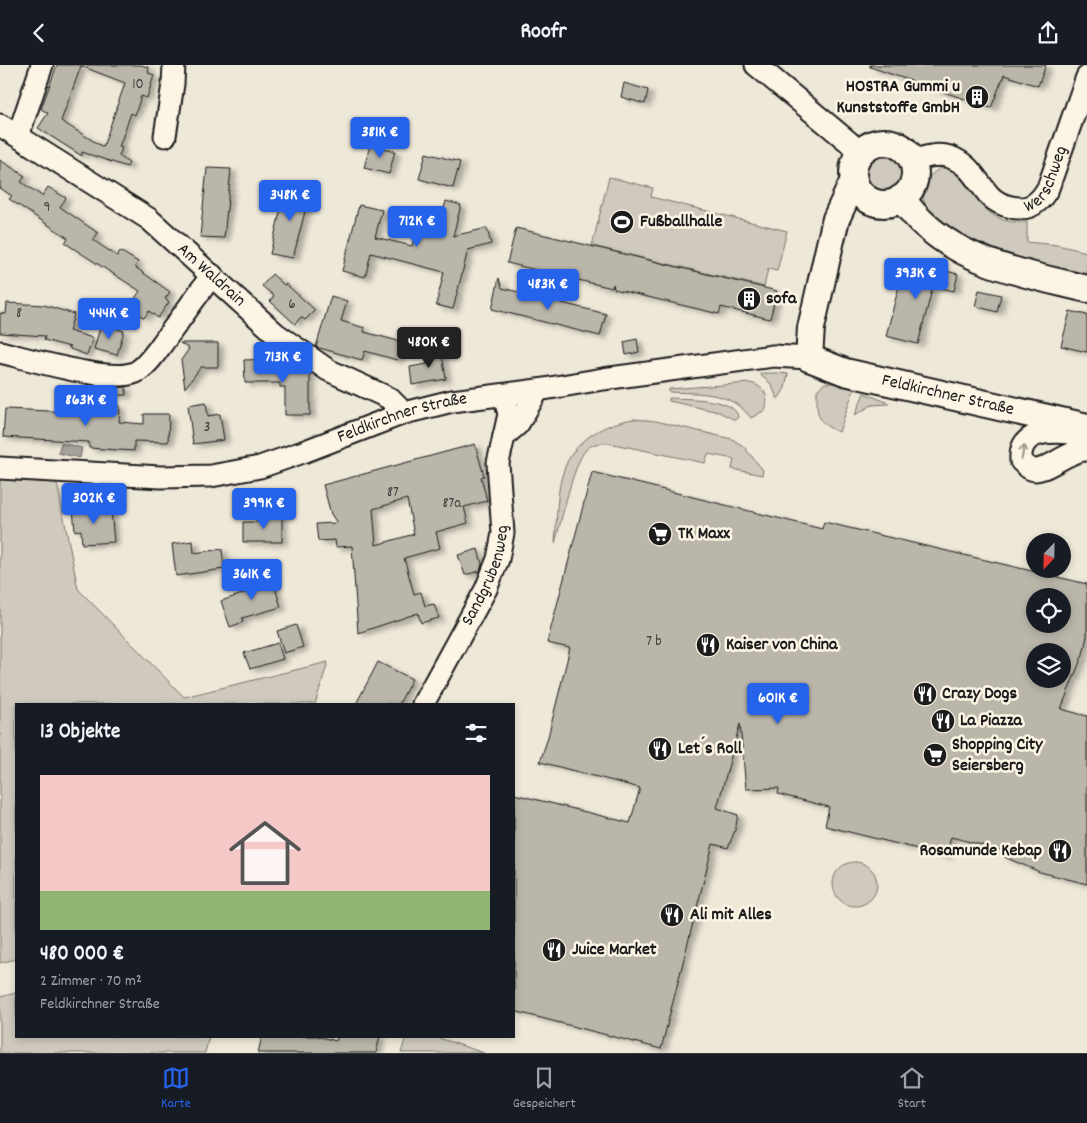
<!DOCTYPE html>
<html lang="de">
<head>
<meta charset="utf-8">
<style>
	:root { --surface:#171b24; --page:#20242c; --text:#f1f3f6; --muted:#9ea1a6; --line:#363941; --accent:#2563eb }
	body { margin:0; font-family:Dekko,sans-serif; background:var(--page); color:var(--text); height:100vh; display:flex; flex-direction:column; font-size:19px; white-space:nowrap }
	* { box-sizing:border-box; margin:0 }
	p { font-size:16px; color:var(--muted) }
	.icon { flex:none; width:28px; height:28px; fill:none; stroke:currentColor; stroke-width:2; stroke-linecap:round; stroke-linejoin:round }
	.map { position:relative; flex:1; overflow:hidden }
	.drawer { position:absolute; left:15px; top:638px; width:500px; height:335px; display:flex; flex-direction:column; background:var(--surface); border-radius:0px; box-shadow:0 2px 8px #0003 }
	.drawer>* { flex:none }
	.needle { width:32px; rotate:202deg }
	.tools { position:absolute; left:1026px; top:468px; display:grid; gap:10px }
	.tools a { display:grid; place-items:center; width:45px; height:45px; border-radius:50%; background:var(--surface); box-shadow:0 2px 8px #0003; font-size:25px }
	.price { position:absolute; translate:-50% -42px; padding:0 11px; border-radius:5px; background:var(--accent); color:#fff; font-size:16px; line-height:32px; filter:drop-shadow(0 1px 2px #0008) }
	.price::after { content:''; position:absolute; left:50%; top:30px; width:15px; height:11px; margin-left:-8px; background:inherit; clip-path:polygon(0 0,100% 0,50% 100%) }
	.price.active { background:#222; color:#fff }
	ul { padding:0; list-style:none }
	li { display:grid; align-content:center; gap:10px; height:265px; padding:0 25px }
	li span { display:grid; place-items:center; height:155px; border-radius:0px; color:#555 }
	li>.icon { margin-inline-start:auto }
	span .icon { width:90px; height:90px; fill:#fffc; stroke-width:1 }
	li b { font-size:21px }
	h2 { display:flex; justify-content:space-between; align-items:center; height:60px; padding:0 25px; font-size:21px }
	header { display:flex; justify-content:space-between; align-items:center; height:65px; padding:0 25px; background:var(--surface); font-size:22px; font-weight:700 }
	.menu { display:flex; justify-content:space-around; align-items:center; height:70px; border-top:1px solid var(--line); background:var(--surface); font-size:14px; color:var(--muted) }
	.menu a { display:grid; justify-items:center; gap:2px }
	.menu .active { color:var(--accent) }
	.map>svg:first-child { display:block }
	.green { fill:#cfcabd; stroke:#76736c }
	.water { fill:#a7a299; stroke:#6f6c67 }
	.building { fill:#bab6aa; stroke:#1c1c1c; fill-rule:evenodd; filter:url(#shadow) }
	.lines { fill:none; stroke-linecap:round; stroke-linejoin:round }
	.minor-casing { stroke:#1c1c1c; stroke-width:25 }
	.major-casing { stroke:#1c1c1c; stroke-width:30 }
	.minor { stroke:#fcf5e5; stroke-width:21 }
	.major { stroke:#fcf5e5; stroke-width:26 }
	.oneway { stroke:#97938b }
	.labels { text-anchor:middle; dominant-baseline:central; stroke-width:5; stroke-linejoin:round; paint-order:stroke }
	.number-label { font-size:15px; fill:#444240 }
	.poi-label { font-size:18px; font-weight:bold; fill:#1c1c1c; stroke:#fcf5e5; text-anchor:start }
	.street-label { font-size:18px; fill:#1c1c1c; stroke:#fcf5e5 }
</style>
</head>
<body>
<header><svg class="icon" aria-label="back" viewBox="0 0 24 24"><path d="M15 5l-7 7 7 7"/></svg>Roofr<svg class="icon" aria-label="share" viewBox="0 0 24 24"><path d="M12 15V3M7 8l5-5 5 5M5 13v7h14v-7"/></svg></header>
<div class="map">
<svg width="1087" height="988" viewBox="0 0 1087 988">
	<defs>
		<filter id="shadow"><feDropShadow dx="5.5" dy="3" stdDeviation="2.5" flood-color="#0004"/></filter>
	</defs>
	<rect width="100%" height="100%" fill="#eee8d9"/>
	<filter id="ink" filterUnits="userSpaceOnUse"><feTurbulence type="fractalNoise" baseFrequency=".02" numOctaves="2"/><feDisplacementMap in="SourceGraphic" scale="10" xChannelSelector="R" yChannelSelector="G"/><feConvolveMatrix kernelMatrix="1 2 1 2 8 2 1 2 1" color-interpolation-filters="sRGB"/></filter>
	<g filter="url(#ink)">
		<!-- green -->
		<g class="green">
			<circle cx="884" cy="108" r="23"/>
			<path d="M941,103C968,102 972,132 989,147C999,156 1013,158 1027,157V177L1057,180L1087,187V211C1037,198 983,190 941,157C933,150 923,142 923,130C922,117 930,109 941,103Z"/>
			<path d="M609,112L653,123L651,132L787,166L777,206L768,204L764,222L592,181Z"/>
			<path d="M761,308H780L788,309L785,323L779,333H777L771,319L759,309Z"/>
			<path d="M750,318C764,321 770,331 765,345L751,353C729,325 702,329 669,327V324Z"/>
			<path d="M825,318H833L854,324L839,367C815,358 817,347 817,325Z"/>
			<path d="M864,328L889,338V339L872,340L855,350Z"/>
			<path d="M669,333C685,334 735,332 738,352L735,355L719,347L669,336Z"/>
			<path d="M634,354L656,356L732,374L743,381L763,405L762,410L732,404L734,394L708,389L705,398L609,378C600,378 591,378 585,386C573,400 561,458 555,478C557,455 556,423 565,402C576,374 605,358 634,354Z"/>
			<path d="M0,415L57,418L78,524L184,632L328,597L315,639H16V894L0,898Z"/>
			<circle cx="855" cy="819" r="22"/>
			<path d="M16,928V971H209L205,988H0V932Z"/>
			<path d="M406,971H433L484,988H401Z"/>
		</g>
		<!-- water -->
		<path class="water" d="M61,378L82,383L80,393L58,388Z"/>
		<!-- building -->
		<g class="building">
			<path d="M57,0H142L149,3L148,8L154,10L147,33L141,31L135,50L131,48L119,82L122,83L119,91L129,98L127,102L82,87V91L38,63L48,48L41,44ZM81,1L125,18L103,82L61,56Z"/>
			<path d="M870,0H1046L1038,21L1004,10L991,43L870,2Z"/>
			<path d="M624,18L648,25L645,39L621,32Z"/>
			<path d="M370,80L395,86L389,109L364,103Z"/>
			<path d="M426,88L460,97L453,123L419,114Z"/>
			<path d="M0,95L25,111L21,117L42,131L48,122L66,133L60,142L98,168L93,175L117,191L120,186L138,197L135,202L170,227L165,234L169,237L158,253L149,246L144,253L129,242L140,226L65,178L68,173L9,134L12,131L0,123Z"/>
			<path d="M207,103L231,104L224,173L200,172Z"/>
			<path d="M286,122L310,127L293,193L270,189Z"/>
			<path d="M446,136L461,140L453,171L487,163L491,179L468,185L453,244L436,240L444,207L371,188L365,212L342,206L359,140L382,145L375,172L412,181L418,156L439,161Z"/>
			<path d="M516,163L777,226L770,254L721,242L719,249L614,224L613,219L612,223L507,198Z"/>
			<path d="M908,196L958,209L954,226L933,221L918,279L886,271L901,213H904Z"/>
			<path d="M272,209L284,220L286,219L315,245L305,255L301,252L295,259L270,236L274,231L262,221Z"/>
			<path d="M499,213L502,223L606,249L600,271L492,244Z"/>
			<path d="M979,225L1001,230L997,247L975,241Z"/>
			<path d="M331,231L347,236L341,256L365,263L364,267L402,277L397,295L365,286L362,295L316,282Z"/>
			<path d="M7,238L44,240L74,249L69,266L93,273L87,290L70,284V282L44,275L45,271L0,268V248L6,249Z"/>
			<path d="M1070,246L1087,250V287L1061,281Z"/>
			<path d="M101,259L124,266L117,290L94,284Z"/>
			<path d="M637,274L639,287L626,290L624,277Z"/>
			<path d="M180,278H218V302H201L185,323L181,295L189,284Z"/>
			<path d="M441,284L446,314L412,320L410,302L427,299L425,287Z"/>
			<path d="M270,294V304L305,305L310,308V350H285V322H280V318H245L244,295Z"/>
			<path d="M126,322V330H113V323Z"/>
			<path d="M206,337L208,351L220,349L224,375L193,379L188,340Z"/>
			<path d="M92,339L120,341L119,357L144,359V349H169L168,377L134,376V386L89,383V377L3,372L5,344L92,348Z"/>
			<path d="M475,379L484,411L481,412L487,436L464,442L468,458L436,467L440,483L404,493L414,529L421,527L425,541L434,539L439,553L421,558L418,548L358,568L352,481L336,482L335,475L318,476L316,459L337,458L331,449L323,420ZM407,434L414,469L376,480L373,444Z"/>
			<path d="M592,407L822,464L824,457L1087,519V571L1083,589L1061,644L1087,651V819L1040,807L1002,791L1005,786L951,772L946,791L825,761L829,742L778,729L779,723L746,724L740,659L717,743L738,750L735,765L728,783L713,779L661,984L514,946V729L630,758L640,723L540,697L548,672L570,583L547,578ZM1035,531H1062V559H1035ZM1035,586H1062V614H1035Z"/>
			<path d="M100,441L101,445H111L114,477L82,479L81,465L75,466L73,444Z"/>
			<path d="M265,449H282V477H243V457H265Z"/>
			<path d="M193,476L194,488L222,484L224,504L176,511L172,479Z"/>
			<path d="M478,484L482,499L480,506L465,510L458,490Z"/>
			<path d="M271,510L281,542L242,553L243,557L230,562L221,536L251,526L248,517Z"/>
			<path d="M296,560L303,582L284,588L277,566Z"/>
			<path d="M278,578L283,594L250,604L244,588Z"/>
			<path d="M378,597L412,614L399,639H356Z"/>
			<path d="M262,971H317L336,976L338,971H380L376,988H258Z"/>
		</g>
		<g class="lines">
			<!-- minor casing -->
			<g class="minor-casing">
				<g id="minor">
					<path d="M756,0L850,78L859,89"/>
					<path id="s1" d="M0,60L149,154L276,269L328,305L389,333L404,348"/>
					<path d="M18,71L42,0"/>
					<path d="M165,71L173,19L174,0"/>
					<path id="s2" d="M912,96C924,92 937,88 950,92C970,99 976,115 989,130C1000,142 1025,149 1038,136C1042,133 1045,128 1048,123L1087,12"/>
					<path d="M0,287C27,293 115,321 138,306C151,297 160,281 170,268C184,249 198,229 212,210"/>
					<path d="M1080,369C1057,366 1018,362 1021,396C1024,399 1028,403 1031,404C1044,410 1068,384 1087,385"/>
					<path d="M504,371L518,359L538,325"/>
					<path id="s3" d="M0,403L161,412L211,411L260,402L303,387L404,348L452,336L538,325L603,314L773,291L809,293"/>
					<path id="s4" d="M423,639L486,524L498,494L503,468L498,398L509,349L504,330"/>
				</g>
			</g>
			<!-- major casing -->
			<g class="major-casing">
				<g id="major">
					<circle cx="884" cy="108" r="31"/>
					<path d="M901,133C908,142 915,151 924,159C968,200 1031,210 1087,224"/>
					<path id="s5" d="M809,293L845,307L1087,362"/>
					<path d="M809,293L811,263L830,179L836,154L854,115"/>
				</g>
			</g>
			<!-- minor -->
			<use href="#minor" class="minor"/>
			<!-- major -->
			<use href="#major" class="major"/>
		</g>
		<!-- one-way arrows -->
		<defs><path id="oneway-shaft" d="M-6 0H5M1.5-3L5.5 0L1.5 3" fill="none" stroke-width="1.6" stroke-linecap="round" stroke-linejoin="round" transform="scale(1.25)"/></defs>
		<use class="oneway" href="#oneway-shaft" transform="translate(1023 387) rotate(-80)"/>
	</g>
	<!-- icons -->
	<defs>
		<g id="building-disc" transform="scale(1.25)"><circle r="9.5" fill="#1c1c1c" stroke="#fcf5e5"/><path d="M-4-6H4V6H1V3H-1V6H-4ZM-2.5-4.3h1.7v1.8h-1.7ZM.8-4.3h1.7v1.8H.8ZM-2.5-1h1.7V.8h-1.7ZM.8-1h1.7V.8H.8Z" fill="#fff"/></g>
		<g id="stadium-disc" transform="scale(1.25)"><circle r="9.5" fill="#1c1c1c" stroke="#fcf5e5"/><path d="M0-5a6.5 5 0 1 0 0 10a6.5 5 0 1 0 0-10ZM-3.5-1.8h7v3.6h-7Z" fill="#fff"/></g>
		<g id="supermarket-disc" transform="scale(1.25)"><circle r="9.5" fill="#1c1c1c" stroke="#fcf5e5"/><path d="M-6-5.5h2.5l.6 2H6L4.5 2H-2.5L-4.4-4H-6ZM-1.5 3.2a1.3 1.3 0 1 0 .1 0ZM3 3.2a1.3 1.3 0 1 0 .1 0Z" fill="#fff"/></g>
		<g id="restaurant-disc" transform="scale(1.25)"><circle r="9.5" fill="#1c1c1c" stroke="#fcf5e5"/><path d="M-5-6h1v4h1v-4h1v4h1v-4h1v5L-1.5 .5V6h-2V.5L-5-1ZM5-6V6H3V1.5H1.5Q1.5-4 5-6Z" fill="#fff"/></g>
	</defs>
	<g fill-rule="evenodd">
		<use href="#building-disc" x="977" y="32"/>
		<use href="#stadium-disc" x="622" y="157"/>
		<use href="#building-disc" x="749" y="234"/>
		<use href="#supermarket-disc" x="660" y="469"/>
		<use href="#restaurant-disc" x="708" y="580"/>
		<use href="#restaurant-disc" x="925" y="629"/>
		<use href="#restaurant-disc" x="943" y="656"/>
		<use href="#restaurant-disc" x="660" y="684"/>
		<use href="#supermarket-disc" x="935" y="690"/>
		<use href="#restaurant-disc" x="1060" y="786"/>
		<use href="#restaurant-disc" x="672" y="850"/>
		<use href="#restaurant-disc" x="554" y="885"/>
	</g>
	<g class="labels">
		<!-- number labels -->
		<g class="number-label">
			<text x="138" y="20">10</text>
			<text x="47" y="143">9</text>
			<text x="292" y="240">6</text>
			<text x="19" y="249">8</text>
			<text x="207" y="363">3</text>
			<text x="393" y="428">87</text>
			<text x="452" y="439">87a</text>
			<text x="654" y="577">7 b</text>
		</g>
		<!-- poi labels -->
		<g class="poi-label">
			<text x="960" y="22" text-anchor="end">HOSTRA Gummi u<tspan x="960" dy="21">Kunststoffe GmbH</tspan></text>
			<text x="640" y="157">Fußballhalle</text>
			<text x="766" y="234">sofa</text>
			<text x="678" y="469">TK Maxx</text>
			<text x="726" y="580">Kaiser von China</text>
			<text x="942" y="629">Crazy Dogs</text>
			<text x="960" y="656">La Piazza</text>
			<text x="952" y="680">Shopping City<tspan x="952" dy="21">Seiersberg</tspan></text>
			<text x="678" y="684">Let ́s Roll</text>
			<text x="1042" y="786" text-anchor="end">Rosamunde Kebap</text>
			<text x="690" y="850">Ali mit Alles</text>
			<text x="572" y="885">Juice Market</text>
		</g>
		<!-- street labels -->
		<g class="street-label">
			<text stroke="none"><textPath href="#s2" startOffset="171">Werschweg</textPath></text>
			<text stroke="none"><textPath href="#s1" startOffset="260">Am Waldrain</textPath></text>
			<text stroke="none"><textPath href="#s5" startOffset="144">Feldkirchner Straße</textPath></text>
			<text stroke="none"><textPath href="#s3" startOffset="412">Feldkirchner Straße</textPath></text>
			<text stroke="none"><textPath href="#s4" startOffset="144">Sandgrubenweg</textPath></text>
		</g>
	</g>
</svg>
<div class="tools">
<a><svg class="needle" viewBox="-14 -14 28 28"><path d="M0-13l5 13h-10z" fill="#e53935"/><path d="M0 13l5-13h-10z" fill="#9ea1a6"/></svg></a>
<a><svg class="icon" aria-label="locate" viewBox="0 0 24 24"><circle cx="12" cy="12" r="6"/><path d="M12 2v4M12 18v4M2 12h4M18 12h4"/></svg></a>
<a><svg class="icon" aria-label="layers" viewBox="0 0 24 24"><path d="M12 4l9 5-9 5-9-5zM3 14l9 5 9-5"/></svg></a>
</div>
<b class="price" style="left:380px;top:94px">381K €</b>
<b class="price" style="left:290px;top:157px">348K €</b>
<b class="price" style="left:417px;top:183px">712K €</b>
<b class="price" style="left:916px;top:235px">393K €</b>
<b class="price" style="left:548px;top:246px">483K €</b>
<b class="price" style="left:109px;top:275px">444K €</b>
<b class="price active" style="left:429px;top:304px">480K €</b>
<b class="price" style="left:283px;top:319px">713K €</b>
<b class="price" style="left:86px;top:362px">863K €</b>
<b class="price" style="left:94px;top:460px">302K €</b>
<b class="price" style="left:264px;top:465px">399K €</b>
<b class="price" style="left:252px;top:536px">361K €</b>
<b class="price" style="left:778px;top:660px">601K €</b>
<section class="drawer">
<h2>13 Objekte<svg class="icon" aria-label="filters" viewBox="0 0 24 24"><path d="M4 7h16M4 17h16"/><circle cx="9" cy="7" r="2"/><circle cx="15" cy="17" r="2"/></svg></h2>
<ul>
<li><span style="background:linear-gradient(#f6c9c9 75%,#8fb573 0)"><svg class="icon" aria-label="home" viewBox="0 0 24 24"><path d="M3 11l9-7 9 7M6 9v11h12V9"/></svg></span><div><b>480 000 €</b><p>2 Zimmer · 70 m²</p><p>Feldkirchner Straße</p></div></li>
</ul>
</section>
</div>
<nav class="menu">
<a class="active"><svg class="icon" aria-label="map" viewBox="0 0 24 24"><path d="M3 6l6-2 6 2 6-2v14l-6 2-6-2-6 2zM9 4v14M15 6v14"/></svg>Karte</a>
<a><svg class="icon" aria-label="saved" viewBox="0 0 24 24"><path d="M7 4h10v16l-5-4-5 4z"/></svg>Gespeichert</a>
<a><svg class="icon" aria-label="home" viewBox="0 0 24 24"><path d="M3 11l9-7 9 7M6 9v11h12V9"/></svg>Start</a>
</nav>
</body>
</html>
